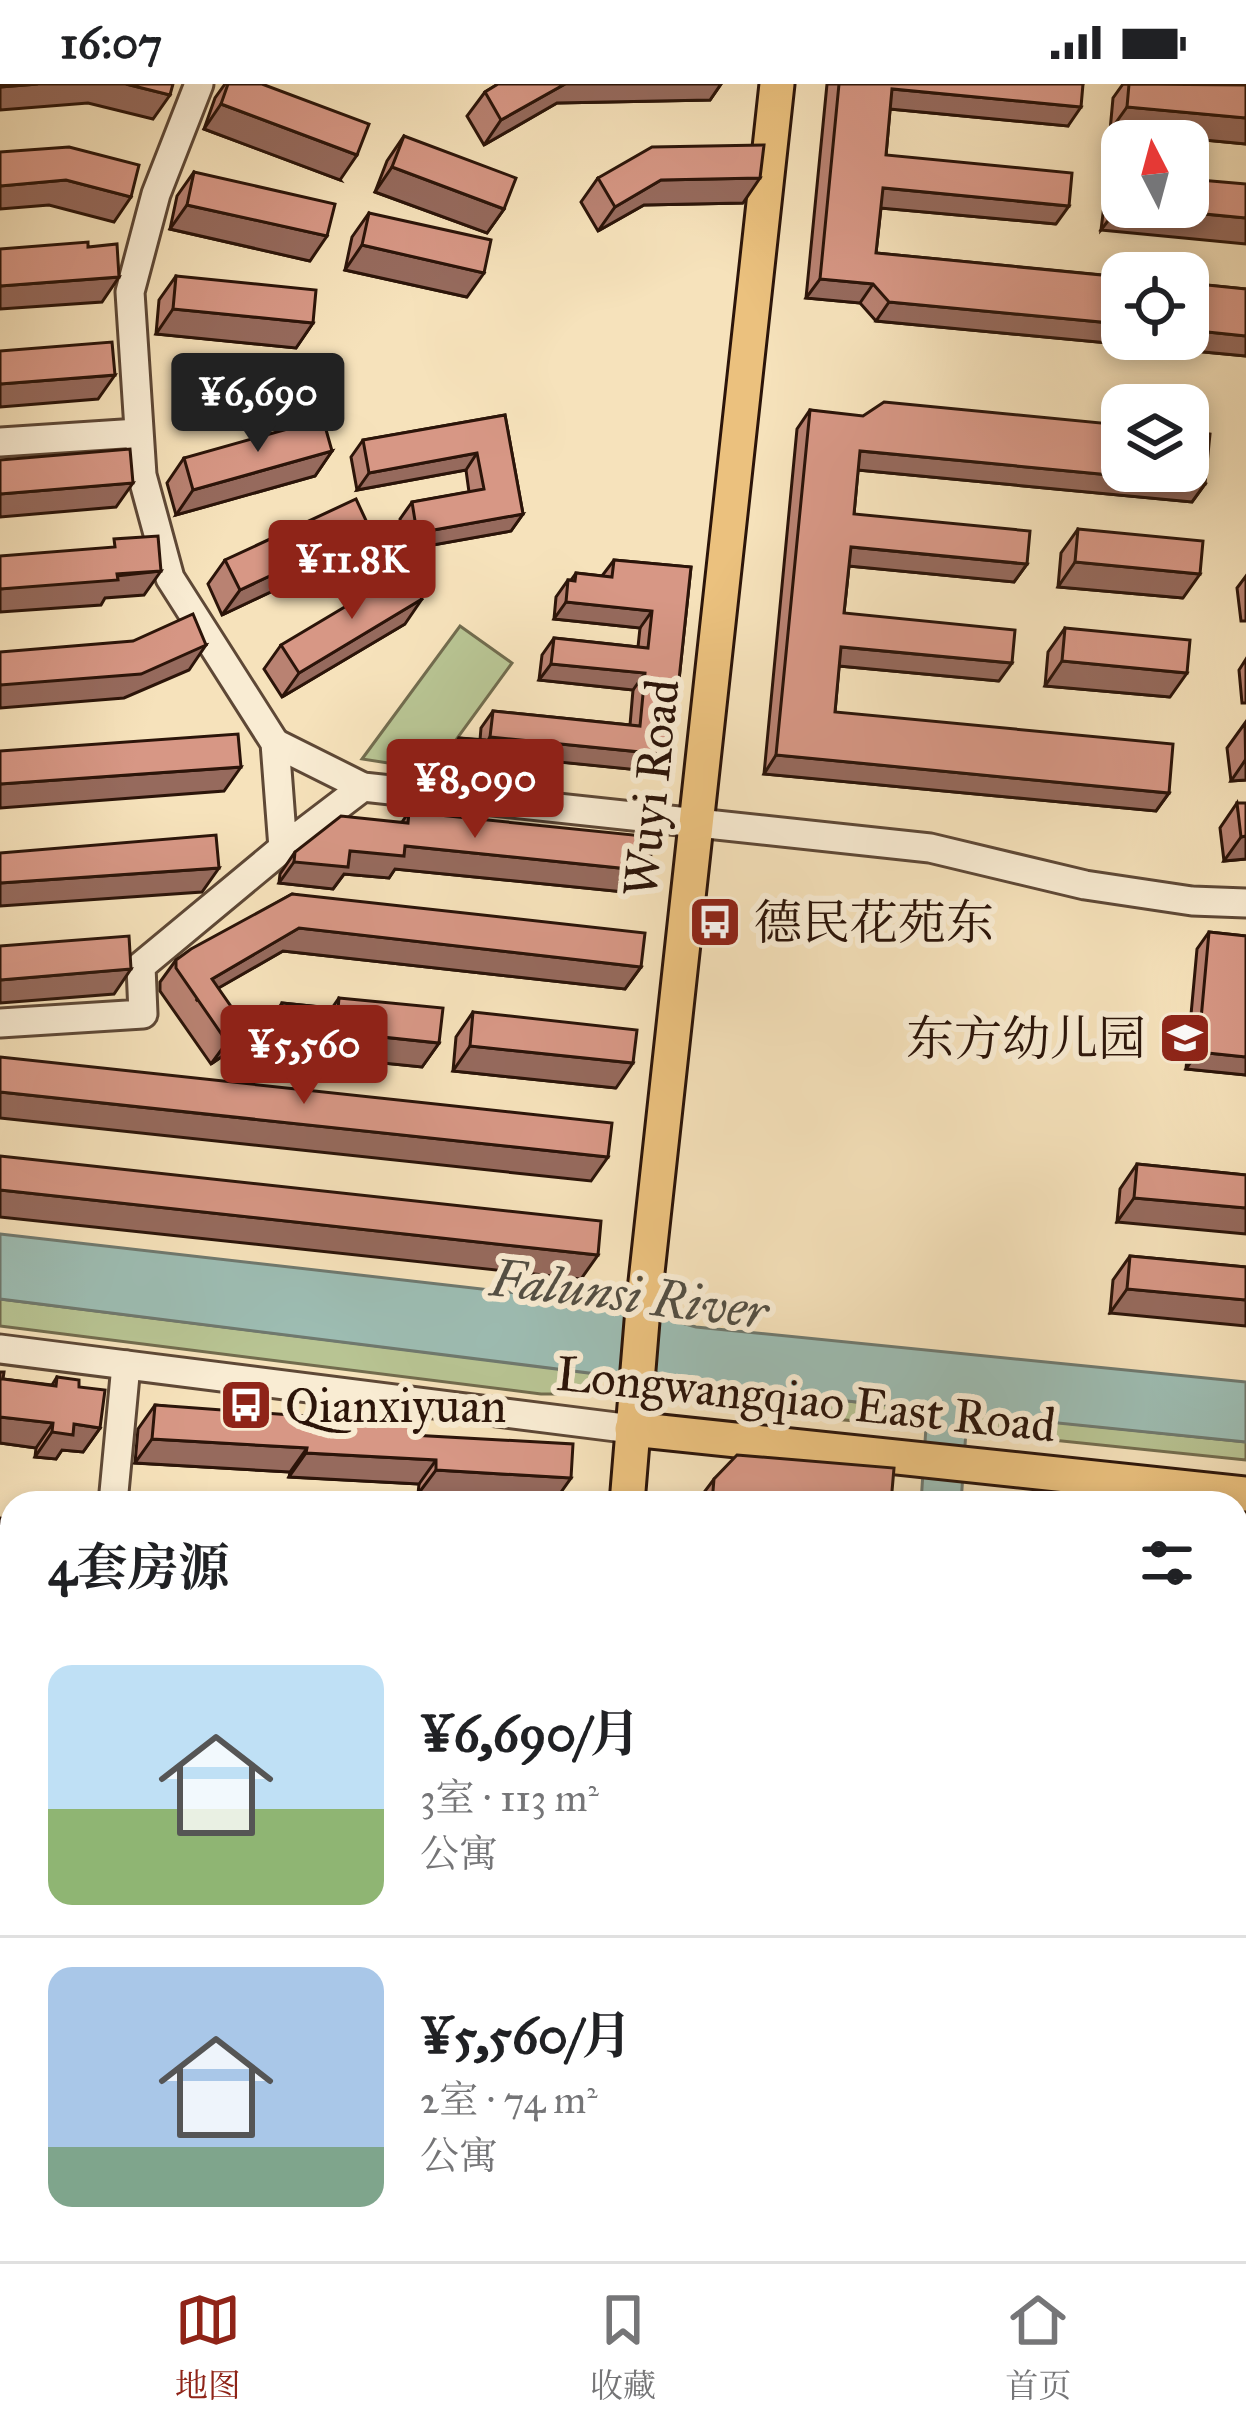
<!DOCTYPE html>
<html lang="zh">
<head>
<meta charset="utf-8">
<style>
	:root { --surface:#fff; --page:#f6f6f6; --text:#202124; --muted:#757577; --line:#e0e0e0; --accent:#8f2418 }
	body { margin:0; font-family:"IM FELL Great Primer","Noto Serif SC",serif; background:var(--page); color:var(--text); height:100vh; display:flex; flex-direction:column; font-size:45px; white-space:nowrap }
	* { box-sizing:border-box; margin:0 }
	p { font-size:39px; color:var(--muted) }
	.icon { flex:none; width:66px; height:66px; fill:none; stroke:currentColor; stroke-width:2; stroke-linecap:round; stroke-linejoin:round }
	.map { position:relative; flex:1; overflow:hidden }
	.panel { position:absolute; left:0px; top:1407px; width:1248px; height:771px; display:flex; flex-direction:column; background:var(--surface); border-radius:36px 36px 0 0; box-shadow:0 6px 18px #0003 }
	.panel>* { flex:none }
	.needle { width:78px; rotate:354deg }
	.tools { position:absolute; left:1101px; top:36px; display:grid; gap:24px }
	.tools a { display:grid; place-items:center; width:108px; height:108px; border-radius:24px; background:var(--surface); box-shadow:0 6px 18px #0003; font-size:60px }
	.price { position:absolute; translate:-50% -102px; padding:0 27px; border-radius:12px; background:var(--accent); color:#fff; font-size:39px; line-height:78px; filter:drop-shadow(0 3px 6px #0008) }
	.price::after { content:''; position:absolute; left:50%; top:72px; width:36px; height:27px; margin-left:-18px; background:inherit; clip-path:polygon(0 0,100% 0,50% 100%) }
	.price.active { background:#222; color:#fff }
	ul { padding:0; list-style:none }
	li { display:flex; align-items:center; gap:36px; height:300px; padding:0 48px }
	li+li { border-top:3px solid var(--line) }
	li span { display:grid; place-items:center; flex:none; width:336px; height:240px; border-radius:24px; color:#555 }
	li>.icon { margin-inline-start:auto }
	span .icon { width:144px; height:144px; fill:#fffc; stroke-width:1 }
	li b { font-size:51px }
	h2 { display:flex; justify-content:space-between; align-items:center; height:144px; padding:0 48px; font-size:51px }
	.status { display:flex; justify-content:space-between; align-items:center; height:84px; padding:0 60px; background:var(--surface); direction:ltr }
	.status svg { height:33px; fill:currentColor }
	.tabs { display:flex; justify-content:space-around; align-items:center; height:168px; border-top:3px solid var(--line); background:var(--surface); font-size:33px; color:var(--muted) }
	.tabs a { display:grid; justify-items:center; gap:6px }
	.tabs .active { color:var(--accent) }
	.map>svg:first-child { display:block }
	.green { fill:#b8c493; stroke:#726c4e; stroke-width:3 }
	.water { fill:#9dbdb3; stroke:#6f796f; stroke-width:3 }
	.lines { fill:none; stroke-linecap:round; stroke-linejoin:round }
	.minor-casing { stroke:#5e4836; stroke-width:33 }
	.major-casing { stroke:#2b1409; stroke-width:39 }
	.minor { stroke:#f9ecd3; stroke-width:27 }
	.major { stroke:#ebc17e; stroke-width:33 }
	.wall { fill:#b98272; stroke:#2b1409; stroke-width:3 }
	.shaded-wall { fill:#966a5d; stroke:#2b1409; stroke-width:3 }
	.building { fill:#d79785; stroke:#2b1409; stroke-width:3 }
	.labels { text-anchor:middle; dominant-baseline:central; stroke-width:12; stroke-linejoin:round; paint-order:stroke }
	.street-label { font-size:48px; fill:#2b1409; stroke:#f9ecd3 }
	.poi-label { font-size:48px; fill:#2b1409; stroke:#f9ecd3; text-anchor:start }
	.water-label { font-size:51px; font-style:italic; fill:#534f44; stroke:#f9ecd3 }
</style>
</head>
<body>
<div class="status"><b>16:07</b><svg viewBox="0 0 49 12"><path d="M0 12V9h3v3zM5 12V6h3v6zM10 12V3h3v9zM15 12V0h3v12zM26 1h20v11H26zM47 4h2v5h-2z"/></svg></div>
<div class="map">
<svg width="1246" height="2177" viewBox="0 0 1246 2177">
	<rect width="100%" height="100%" fill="#f6e2bb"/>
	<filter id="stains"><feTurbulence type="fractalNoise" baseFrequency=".00167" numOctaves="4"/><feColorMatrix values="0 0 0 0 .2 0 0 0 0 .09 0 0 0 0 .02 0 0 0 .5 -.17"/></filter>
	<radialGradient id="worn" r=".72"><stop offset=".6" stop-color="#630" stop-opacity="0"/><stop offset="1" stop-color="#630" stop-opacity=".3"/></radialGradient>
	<!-- green -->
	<g class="green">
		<path d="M460,542L512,579L434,686L362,675Z"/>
		<path d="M0,1215L610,1291L581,1310H541L0,1242Z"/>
		<path d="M692,1302L919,1324L926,1343L717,1325Z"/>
		<path d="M979,1330L1246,1358V1376L966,1347Z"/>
	</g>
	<!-- water -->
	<path class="water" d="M0,1150L614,1220L696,1243L1246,1298V1358L979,1331L966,1347L961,1419H921L926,1343L918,1324L692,1302L0,1215Z"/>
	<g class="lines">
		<!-- minor casing -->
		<g class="minor-casing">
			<g id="minor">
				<path d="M199,0L156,110L130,208L142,391L170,494L275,659L283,764L363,703"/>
				<path d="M0,358L138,349"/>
				<path d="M275,659L363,703L930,764L1085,801L1192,817L1246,819"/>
				<path d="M0,939L143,930L141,882L283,764"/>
				<path d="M0,1265L632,1345"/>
				<path d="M113,1419L126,1281"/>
				<path d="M0,1860L12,1886"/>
				<path d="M97,2166L99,2177"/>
			</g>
		</g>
		<!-- major casing -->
		<g class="major-casing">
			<g id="major">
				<path d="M632,1345L1246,1410"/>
				<path d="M627,1419L643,1225L777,0"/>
				<path d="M596,2177L597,2166"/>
			</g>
		</g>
		<!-- minor -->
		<use href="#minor" class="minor"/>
		<!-- major -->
		<use href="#major" class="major"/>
	</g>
	<!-- wall -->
	<g class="wall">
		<path d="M225,0H262L340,96L204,45L215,14Z"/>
		<path d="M498,0H721L710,16L557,19L484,61L467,32L485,8Z"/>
		<path d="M827,0H1083L1068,42L890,25L886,71L1056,140L881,124L876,169L1246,205V272L876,237L860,219L806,214Z"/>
		<path d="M1123,0L1246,1V60L1110,47L1113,14Z"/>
		<path d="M404,52L504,125L487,149L375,108L387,77Z"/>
		<path d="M194,88L310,177L170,145L177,112Z"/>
		<path d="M1122,88V123L1101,146L1105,113Z"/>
		<path d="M598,94L743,119L644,121L598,147L581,118Z"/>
		<path d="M369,129L467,213L345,186L352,153Z"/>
		<path d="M176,192L313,239L296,264L156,250L159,216Z"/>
		<path d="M810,326L1205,400L1192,418L858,386L854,430L1027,480L1014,498L849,482L844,529L999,597L839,582L835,628L1169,709L1156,727L764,690L797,345Z"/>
		<path d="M505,331L523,430L511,447L405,466L400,435L412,418L469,408L466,386L357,406L351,373L363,356Z"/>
		<path d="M332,367L315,392L176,431L167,399L184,374Z"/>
		<path d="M370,445L353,469L222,531L208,500L225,476Z"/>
		<path d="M1078,445L1183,514L1058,503L1061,469Z"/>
		<path d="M614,476L691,483L671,671L659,688L483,670L476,690L450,688L453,662L459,654L480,656L481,644L493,627L630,641L633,606L539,596L542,571L554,554L638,563L640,544L554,535L556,513L568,496H571L576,489L602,492Z"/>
		<path d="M1246,492V537H1241L1237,504Z"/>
		<path d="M405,540L282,613L264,585L281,561Z"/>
		<path d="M1065,544L1170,613L1045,602L1048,568Z"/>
		<path d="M1246,575V619H1242L1239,586Z"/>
		<path d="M1245,639L1246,696L1231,697L1227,664Z"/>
		<path d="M1237,719L1246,775L1224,777L1220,744Z"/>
		<path d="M409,728L649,787L634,809L395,785L389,794L344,790L333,805L279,799L280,790L295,768L402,738Z"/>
		<path d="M292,810L641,883L625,905L283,867L218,904L230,967L211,980L160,907V898L176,876Z"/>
		<path d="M1209,848L1246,852V991L1186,985L1197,865Z"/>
		<path d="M339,914L439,959L422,983L324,973L317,983L262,977L265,943L282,919L332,924Z"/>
		<path d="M473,928L616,1004L453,987L456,953Z"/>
		<path d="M1137,1080L1246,1091L1117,1138L1120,1105Z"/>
		<path d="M1130,1172L1246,1183L1110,1229L1113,1196Z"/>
		<path d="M0,1288L3,1295L52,1301L57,1293L79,1303L100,1344L83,1368L62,1366L56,1375L35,1373L36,1364L0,1359Z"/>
		<path d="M155,1321L412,1351L554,1418L418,1410L419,1400L289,1393L290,1388L135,1379L138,1345Z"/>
		<path d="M714,1395L891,1419H701L702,1411Z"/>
		<path d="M1246,1552V1584H1238L1244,1556Z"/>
		<path d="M1246,1640V1688L1236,1687V1654Z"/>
		<path d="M0,1691L12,1693V1763L0,1761Z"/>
		<path d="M12,1789V1843L9,1842L11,1825H3L7,1796Z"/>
		<path d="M1246,2017V2051H1242L1241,2024Z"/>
		<path d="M1246,2101V2142H1237V2115Z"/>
		<path d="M264,2166H492L533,2177H257Z"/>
	</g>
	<!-- shaded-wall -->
	<g class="shaded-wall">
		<path d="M38,0H126L170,11L153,35L88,19L0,26V3Z"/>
		<path d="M565,0H721L710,16L557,19L484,61L501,36Z"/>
		<path d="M892,5L1081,23L1068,42L879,24Z"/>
		<path d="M221,20L357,71L340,96L204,45Z"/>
		<path d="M1127,23L1246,34V60L1110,47Z"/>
		<path d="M392,83L504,125L487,149L375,108Z"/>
		<path d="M760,94L743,119L644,121L598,147L615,123L661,96Z"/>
		<path d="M66,96L131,113L114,138L49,121L0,125V102Z"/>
		<path d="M883,104L1069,122L1056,140L869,123Z"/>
		<path d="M187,121L327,152L310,177L170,145Z"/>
		<path d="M1119,122L1246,134V160L1101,146Z"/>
		<path d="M362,161L484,189L467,213L345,186Z"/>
		<path d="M119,193L102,218L0,225V202Z"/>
		<path d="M820,195L873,200L860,219L806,214Z"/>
		<path d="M889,218L1122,240V255H1188V246L1246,252V272L876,237Z"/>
		<path d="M173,225L313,239L296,264L156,250Z"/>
		<path d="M115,291L98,315L0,323V300Z"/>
		<path d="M332,367L315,392L176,431L193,406Z"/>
		<path d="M860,367L1205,400L1192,418L847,385Z"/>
		<path d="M477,369L466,386L357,406L369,389Z"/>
		<path d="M133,399L116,423L0,433V410Z"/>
		<path d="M523,430L511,447L405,466L417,449Z"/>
		<path d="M370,445L353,469L222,531L240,506Z"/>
		<path d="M851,463L1027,480L1014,498L838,481Z"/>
		<path d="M1075,478L1200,490L1183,514L1058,503Z"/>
		<path d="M161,487L144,511L105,514L101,521L0,528V505Z"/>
		<path d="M422,515L405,540L282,613L299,589Z"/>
		<path d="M566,518L652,527L640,544L554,535Z"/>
		<path d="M206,561L189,586L124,614L0,624V601Z"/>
		<path d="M841,563L1012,579L999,597L828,581Z"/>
		<path d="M1062,577L1187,589L1170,613L1045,602Z"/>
		<path d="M551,580L645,589L633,606L539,596Z"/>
		<path d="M490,653L671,671L659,688L479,670Z"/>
		<path d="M776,671L1169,709L1156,727L764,690Z"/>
		<path d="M1246,675V696L1231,697Z"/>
		<path d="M456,679L482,682L476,690L450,688Z"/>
		<path d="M241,683L224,707L0,724V700Z"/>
		<path d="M1246,752V775L1224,777L1241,753Z"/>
		<path d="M405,762L649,787L634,809L395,785L389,794L344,790L333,805L279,799L294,778L350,767Z"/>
		<path d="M219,784L202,808L0,822V799Z"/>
		<path d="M299,844L641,883L625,905L283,867L196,917L212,895Z"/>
		<path d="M131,885L114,910L0,919V896Z"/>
		<path d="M246,944L230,967L211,980L227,958Z"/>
		<path d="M335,948L439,959L422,983L324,973L317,983L262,977L279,953Z"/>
		<path d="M470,962L633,979L616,1004L453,987Z"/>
		<path d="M1198,968L1246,973V991L1186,985Z"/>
		<path d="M0,1008L608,1073L591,1097L0,1034Z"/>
		<path d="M0,1106L598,1171L581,1195L0,1133Z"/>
		<path d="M1134,1114L1246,1124V1150L1117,1138Z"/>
		<path d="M1127,1205L1246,1216V1242L1110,1229Z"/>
		<path d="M0,1333L53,1339L36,1364L0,1359Z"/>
		<path d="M74,1340L100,1344L83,1368L62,1366L56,1375L35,1373L52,1348Z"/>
		<path d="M152,1355L307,1364L290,1388L135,1379Z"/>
		<path d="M306,1369L436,1376L419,1400L289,1393Z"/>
		<path d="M436,1386L571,1394L554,1418L418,1410Z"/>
		<path d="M0,1480L12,1481V1508L0,1506Z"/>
		<path d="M1246,1572V1584H1238Z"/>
		<path d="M0,1648L12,1650V1677L0,1675Z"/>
		<path d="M1244,1667H1246V1688L1236,1687V1679Z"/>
		<path d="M0,1727L12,1728V1735L0,1753Z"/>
		<path d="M12,1741V1763L0,1761V1759Z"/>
		<path d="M12,1812L11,1825H3Z"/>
		<rect x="0" y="1994" width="12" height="25"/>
		<rect x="0" y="2091" width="12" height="25"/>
		<path d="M1246,2129V2142H1237Z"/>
	</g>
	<!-- building -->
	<g class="building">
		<path d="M0,0H38L0,3Z"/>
		<path d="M126,0H173L170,11Z"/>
		<path d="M228,0H262L369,40L357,71L221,20Z"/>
		<path d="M498,0H565L501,36L485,8Z"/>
		<path d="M839,0H1083L1081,23L892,5L886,71L1072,89L1069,122L883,104L876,169L1122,193V240L889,218L873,200L820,195Z"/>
		<path d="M1129,0L1246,1V34L1127,23Z"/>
		<path d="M404,52L516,94L504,125L392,83Z"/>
		<path d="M764,61L760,94L661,96L615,123L598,94L652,63Z"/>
		<path d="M69,63L139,81L131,113L66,96L0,102V68Z"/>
		<path d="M194,88L335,120L327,152L187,121Z"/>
		<path d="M1122,88V122H1119Z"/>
		<path d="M1188,95L1246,100V134L1133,123H1188Z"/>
		<path d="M369,129L491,156L484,189L362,161Z"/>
		<path d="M88,158V163L117,160L119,193L0,202V165Z"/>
		<path d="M176,192L316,206L313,239L173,225Z"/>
		<path d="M1188,199L1246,205V252L1188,246Z"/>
		<path d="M112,258L115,291L0,300V267Z"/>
		<path d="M884,318L1122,341V387H1188V347L1210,350L1205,400L860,367L854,430L1030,447L1027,480L851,463L844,529L1015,546L1012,579L841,563L835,628L1173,660L1169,709L776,671L810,326L863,332Z"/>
		<path d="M505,331L523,430L417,449L412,418L484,405L477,369L369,389L363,356Z"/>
		<path d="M323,335L332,367L193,406L184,374Z"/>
		<path d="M130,365L133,399L0,410V376Z"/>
		<path d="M356,415L370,445L240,506L225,476Z"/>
		<path d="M1078,445L1203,457L1200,490L1075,478Z"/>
		<path d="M158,452L161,487L117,490L118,496L0,505V472L115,463L114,455Z"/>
		<path d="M614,476L691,483L671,671L490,653L493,627L640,642L645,589L551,580L554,554L648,564L652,527L566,518L568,496L575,497L576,489L612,493Z"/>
		<path d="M405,487L422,515L299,589L281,561Z"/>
		<path d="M193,530L206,561L141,590L0,601V568L133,557Z"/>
		<path d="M1065,544L1190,556L1187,589L1062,577Z"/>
		<path d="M238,650L241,683L0,700V667Z"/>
		<path d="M459,654L485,656L482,682L456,679Z"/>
		<path d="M1237,719H1246V752L1241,753Z"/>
		<path d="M409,728L653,753L649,787L405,762L404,772L350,767L348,783L294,778L295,768L341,732L408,739Z"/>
		<path d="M216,751L219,784L0,799V769Z"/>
		<path d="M292,810L645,849L641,883L299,844L212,895L246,944L227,958L176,884V876L191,865Z"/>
		<path d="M1209,848L1246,852V973L1198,968Z"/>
		<path d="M129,852L131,885L0,896V862Z"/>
		<path d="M339,914L443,924L439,959L335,948L334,958L279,953L282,919L338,925Z"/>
		<path d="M473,928L637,946L633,979L470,962Z"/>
		<path d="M0,973L612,1039L608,1073L0,1008Z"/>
		<path d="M0,1072L601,1137L598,1171L0,1106Z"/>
		<path d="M1137,1080L1246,1091V1124L1134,1114Z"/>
		<path d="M1130,1172L1246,1183V1216L1127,1205Z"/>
		<path d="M0,1288H4L3,1295L56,1302L57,1293L79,1296V1303L105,1306L100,1344L74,1340L73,1351L52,1348L53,1339L0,1333Z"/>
		<path d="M155,1321L413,1340L412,1351L573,1360L571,1394L436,1386V1376L306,1369L307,1364L152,1355Z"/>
		<path d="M737,1371L894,1384L891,1419H712L714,1395Z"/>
		<path d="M148,1409L289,1419H147Z"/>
		<path d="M0,1434L12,1436V1481L0,1480Z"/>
		<path d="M1236,1435H1239L1238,1465H1236Z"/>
		<path d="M0,1605L12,1606V1650L0,1648Z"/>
		<path d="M0,1691L12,1693V1728L0,1727Z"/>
		<path d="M1236,1767H1242L1239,1797H1236Z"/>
		<path d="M0,1863H5L4,1897H0Z"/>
		<rect x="0" y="1960" width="12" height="34"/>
		<rect x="0" y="2057" width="12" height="34"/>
		<path d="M0,2154H12V2166H80V2177H0Z"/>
		<path d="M271,2166H492L533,2168V2177H271Z"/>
		<path d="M1092,2175L1218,2176V2177H1092Z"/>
	</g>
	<!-- icons -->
	<defs>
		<g id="bus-square" transform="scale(2.7)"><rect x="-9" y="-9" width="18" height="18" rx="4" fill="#8f2418" stroke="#f9ecd3"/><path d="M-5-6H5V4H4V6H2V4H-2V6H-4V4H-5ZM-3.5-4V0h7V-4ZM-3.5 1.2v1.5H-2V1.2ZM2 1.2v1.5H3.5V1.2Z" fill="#fff"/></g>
		<g id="school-square" transform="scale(2.7)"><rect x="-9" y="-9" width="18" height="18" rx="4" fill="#8f2418" stroke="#f9ecd3"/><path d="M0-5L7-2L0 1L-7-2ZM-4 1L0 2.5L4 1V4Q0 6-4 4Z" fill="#fff"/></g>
	</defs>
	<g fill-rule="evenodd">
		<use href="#bus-square" x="715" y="838"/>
		<use href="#school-square" x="1185" y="954"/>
		<use href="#bus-square" x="246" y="1321"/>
	</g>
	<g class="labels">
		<!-- street labels -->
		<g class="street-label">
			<text transform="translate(651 704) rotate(-84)">Wuyi Road</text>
			<text transform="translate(806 1315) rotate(6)">Longwangqiao East Road</text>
		</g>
		<!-- poi labels -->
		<g class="poi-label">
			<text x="754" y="838">德民花苑东</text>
			<text x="1146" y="954" text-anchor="end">东方幼儿园</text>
			<text x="285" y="1321">Qianxiyuan</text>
		</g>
		<!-- water labels -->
		<g class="water-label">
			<text transform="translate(629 1211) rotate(7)">Falunsi River</text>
		</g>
	</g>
	<rect width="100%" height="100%" filter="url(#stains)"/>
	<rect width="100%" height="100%" fill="url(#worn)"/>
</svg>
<div class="tools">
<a><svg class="needle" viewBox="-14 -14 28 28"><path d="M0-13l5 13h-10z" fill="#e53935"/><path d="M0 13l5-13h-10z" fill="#757577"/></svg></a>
<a><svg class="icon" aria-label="locate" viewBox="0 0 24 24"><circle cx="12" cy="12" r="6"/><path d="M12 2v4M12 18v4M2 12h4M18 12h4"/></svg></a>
<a><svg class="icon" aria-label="layers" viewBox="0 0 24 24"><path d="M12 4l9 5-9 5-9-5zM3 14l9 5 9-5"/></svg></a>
</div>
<b class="price active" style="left:258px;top:371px">¥6,690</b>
<b class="price" style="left:352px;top:538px">¥11.8K</b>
<b class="price" style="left:475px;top:757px">¥8,090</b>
<b class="price" style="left:304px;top:1023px">¥5,560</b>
<section class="panel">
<h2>4套房源<svg class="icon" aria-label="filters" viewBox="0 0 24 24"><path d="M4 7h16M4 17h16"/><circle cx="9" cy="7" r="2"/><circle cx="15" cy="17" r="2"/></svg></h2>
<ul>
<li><span style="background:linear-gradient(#bfe0f5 60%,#8fb573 0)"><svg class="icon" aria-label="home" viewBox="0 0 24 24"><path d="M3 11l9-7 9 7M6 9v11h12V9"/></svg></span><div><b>¥6,690/月</b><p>3室 · 113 m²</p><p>公寓</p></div></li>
<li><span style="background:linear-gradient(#a9c7e8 75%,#7fa58c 0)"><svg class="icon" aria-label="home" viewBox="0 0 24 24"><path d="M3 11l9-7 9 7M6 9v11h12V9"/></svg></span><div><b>¥5,560/月</b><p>2室 · 74 m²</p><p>公寓</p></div></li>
</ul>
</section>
</div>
<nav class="tabs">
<a class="active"><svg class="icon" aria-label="map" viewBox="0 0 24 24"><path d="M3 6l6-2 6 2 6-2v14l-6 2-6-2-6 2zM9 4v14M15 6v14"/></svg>地图</a>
<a><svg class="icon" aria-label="saved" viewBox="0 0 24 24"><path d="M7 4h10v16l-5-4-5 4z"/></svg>收藏</a>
<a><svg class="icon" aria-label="home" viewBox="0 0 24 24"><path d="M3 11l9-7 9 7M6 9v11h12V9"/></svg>首页</a>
</nav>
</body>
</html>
